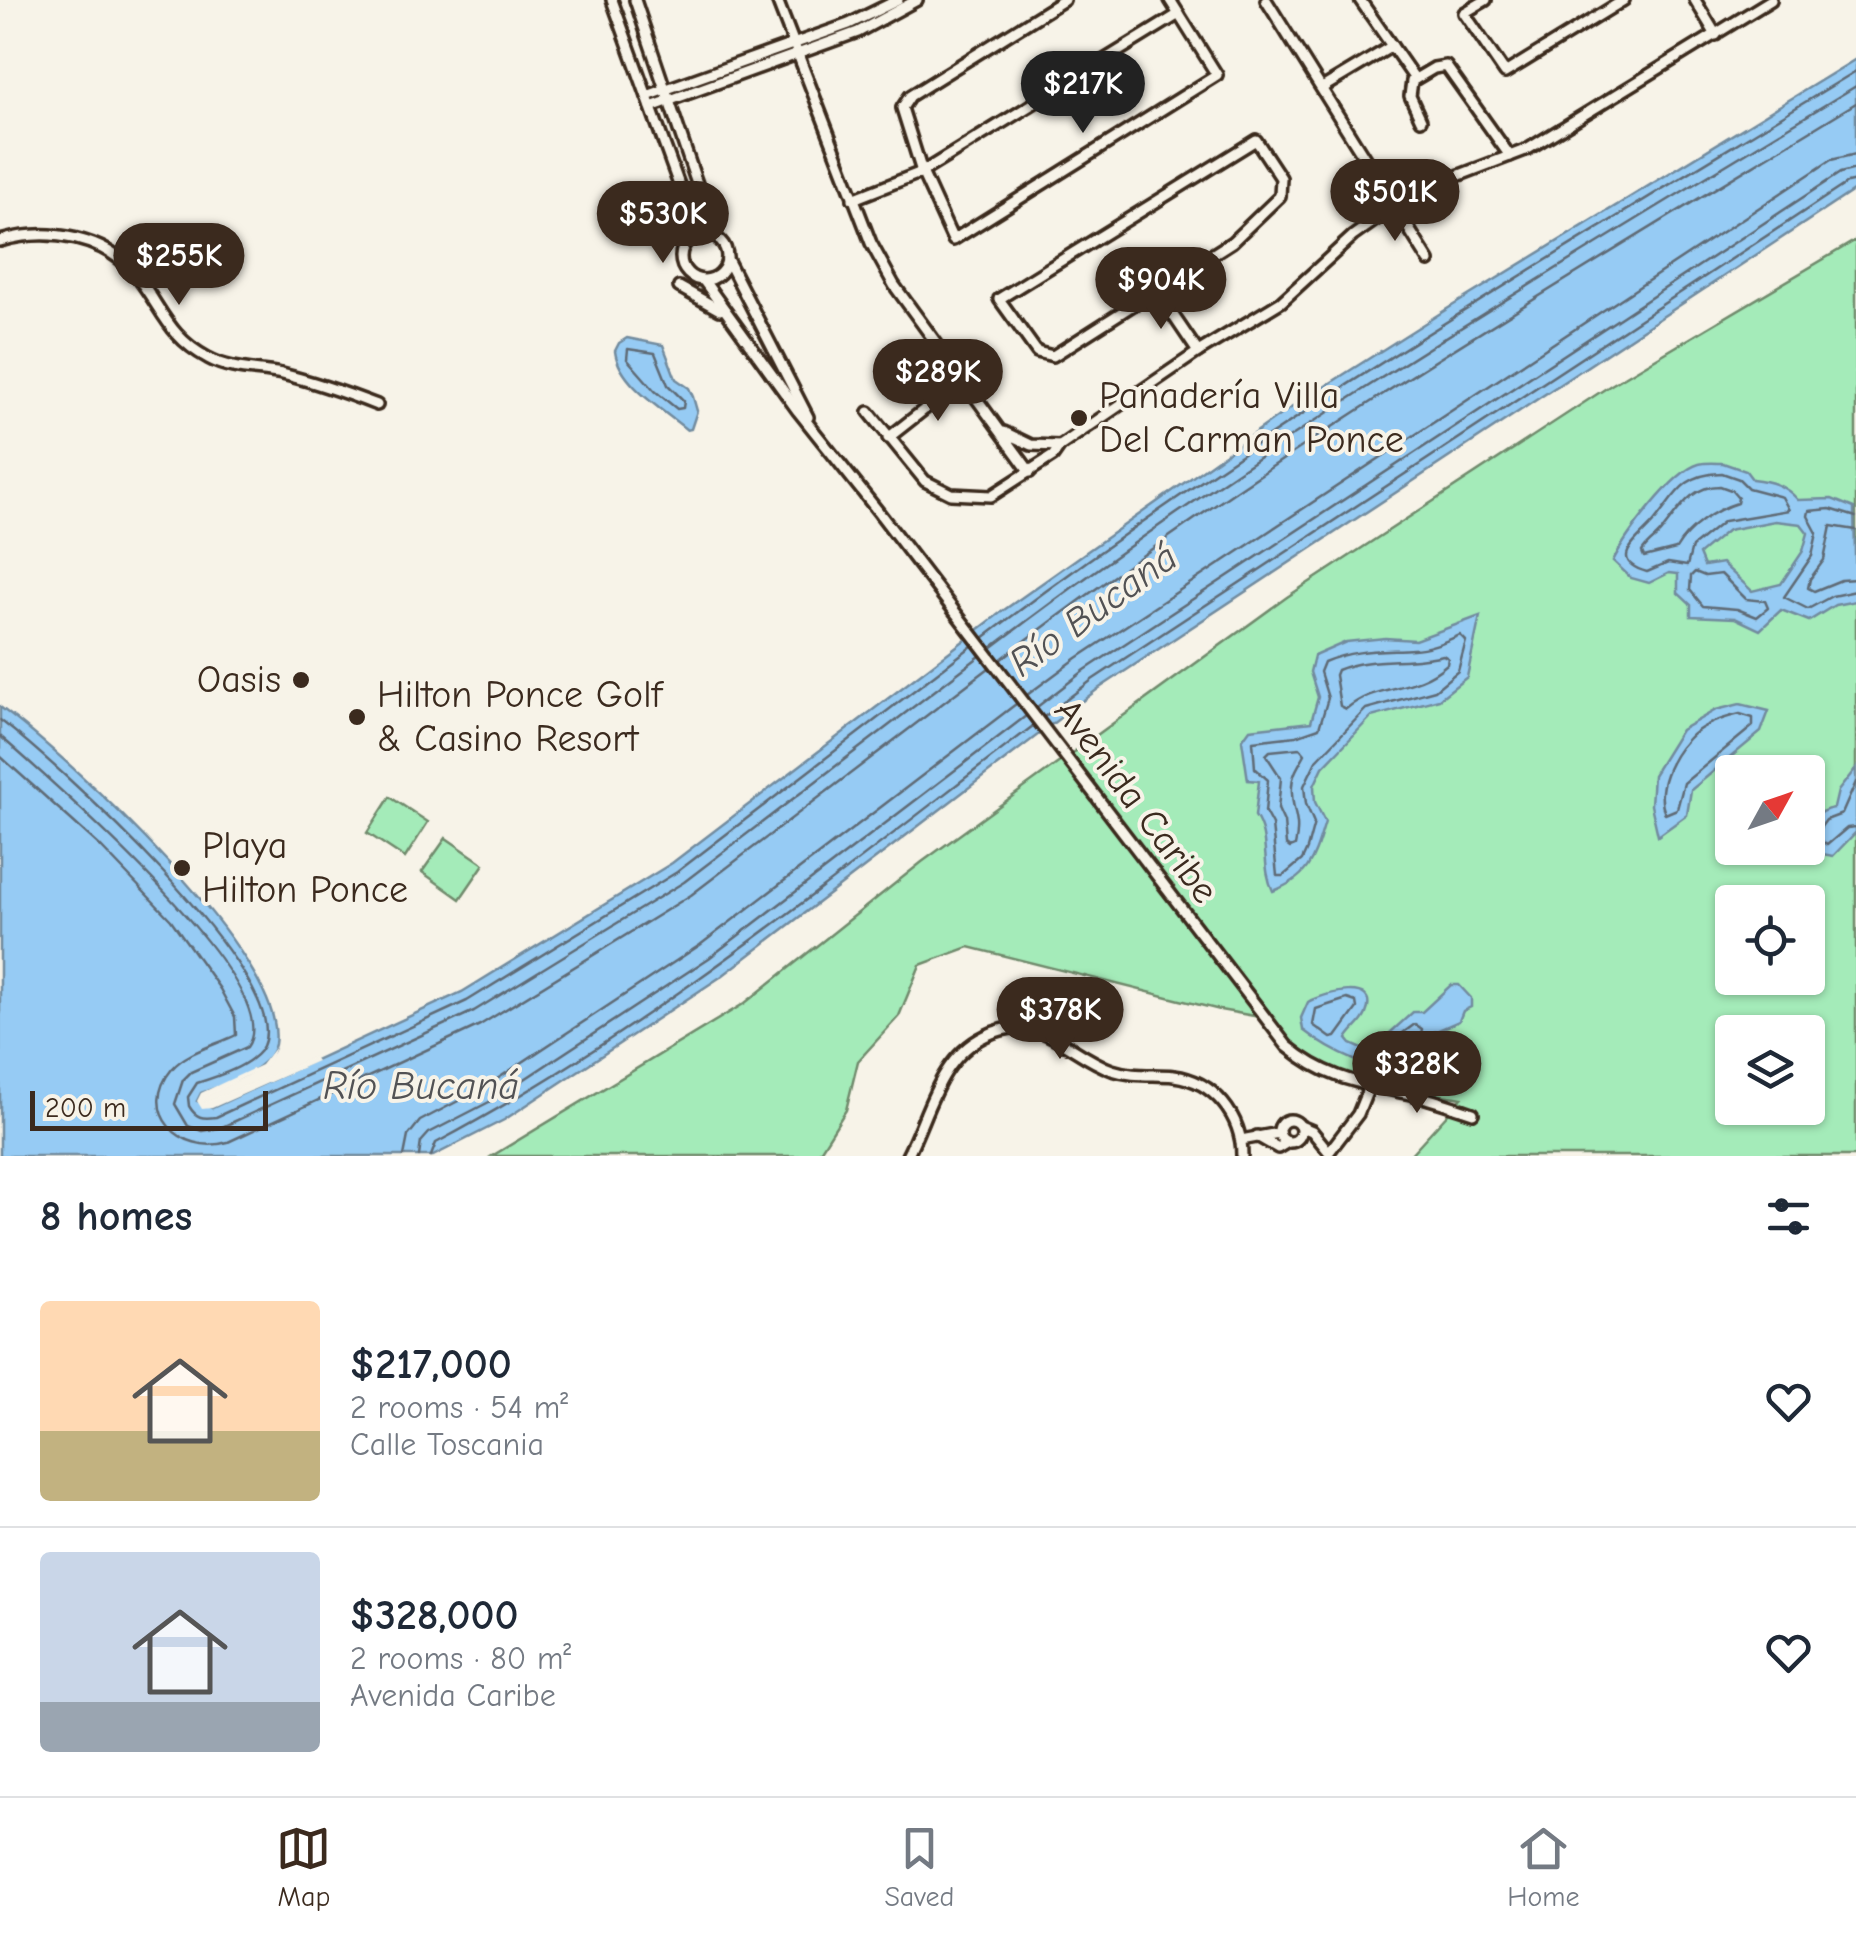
<!DOCTYPE html>
<html lang="en">
<head>
<meta charset="utf-8">
<style>
	:root { --surface:#fff; --page:#f2f2f3; --text:#1f2937; --muted:#747a83; --line:#e0e1e3; --accent:#3b2a1e }
	body { margin:0; font-family:"Comic Neue",sans-serif; background:var(--page); color:var(--text); height:100vh; display:flex; flex-direction:column; font-size:38px; white-space:nowrap }
	* { box-sizing:border-box; margin:0 }
	p { font-size:32px; color:var(--muted) }
	.icon { flex:none; width:55px; height:55px; fill:none; stroke:currentColor; stroke-width:2; stroke-linecap:round; stroke-linejoin:round }
	.map { position:relative; height:1156px; overflow:hidden }
	.sheet { display:flex; flex-direction:column; background:var(--surface); flex:1 }
	.sheet>* { flex:none }
	.needle { width:65px; rotate:50deg }
	.controls { position:absolute; left:1715px; top:755px; display:grid; gap:20px }
	.controls a { display:grid; place-items:center; width:110px; height:110px; border-radius:10px; background:var(--surface); box-shadow:0 2px 8px #0004; font-size:50px }
	.scale { position:absolute; left:30px; bottom:25px; width:238px; box-sizing:border-box; padding-left:10px; border:5px solid #3b2a1e; border-top:0; font-size:28px; line-height:35px; white-space:nowrap; color:#3b2a1e; -webkit-text-stroke:8px #f7f3e8; paint-order:stroke }
	.price { position:absolute; translate:-50% -85px; padding:0 22px; border-radius:35px; background:var(--accent); color:#fff; font-size:32px; line-height:65px; filter:drop-shadow(0 2px 5px #0008) }
	.price::after { content:''; position:absolute; left:50%; top:60px; width:30px; height:22px; margin-left:-15px; background:inherit; clip-path:polygon(0 0,100% 0,50% 100%) }
	.price.on { background:#222; color:#fff }
	ul { padding:0; list-style:none }
	li { display:flex; align-items:center; gap:30px; height:250px; padding:0 40px }
	li+li { border-top:2px solid var(--line) }
	li span { display:grid; place-items:center; flex:none; width:280px; height:200px; border-radius:10px; color:#555 }
	li>.icon { margin-inline-start:auto }
	span .icon { width:120px; height:120px; fill:#fffc; stroke-width:1 }
	li b { font-size:42px }
	h2 { display:flex; justify-content:space-between; align-items:center; height:120px; padding:0 40px; font-size:42px }
	.tab-bar { display:flex; justify-content:space-around; align-items:center; height:140px; border-top:2px solid var(--line); background:var(--surface); font-size:28px; color:var(--muted) }
	.tab-bar a { display:grid; justify-items:center; gap:5px }
	.tab-bar .on { color:var(--accent) }
	.map>svg:first-child { display:block }
	.green { fill:#a4ebb9; stroke:#708a6c; stroke-width:2.5; fill-rule:evenodd }
	.water { fill:#96cbf4; stroke:#728b9e; stroke-width:2.5; fill-rule:evenodd }
	.pier { fill:#f7f3e8 }
	.lines { fill:none; stroke-linecap:round; stroke-linejoin:round }
	.shore { stroke:#5f6a74; stroke-width:2.5 }
	.minor-casing { stroke:#3b2a1e; stroke-width:16 }
	.minor { stroke:#f7f3e8; stroke-width:9 }
	.poi-dot { fill:#3b2a1e; stroke:#f7f3e8; stroke-width:4 }
	.labels { text-anchor:middle; dominant-baseline:central; stroke-width:8; stroke-linejoin:round; paint-order:stroke }
	.poi-label { font-size:38px; fill:#3b2a1e; stroke:#f7f3e8; text-anchor:start }
	.street-label { font-size:38px; fill:#3b2a1e; stroke:#f7f3e8 }
	.water-label { font-size:40px; font-style:italic; fill:#525254; stroke:#f7f3e8 }
</style>
</head>
<body>
<div class="map">
<svg width="1856" height="1156" viewBox="0 0 1856 1156">
	<rect width="100%" height="100%" fill="#f7f3e8"/>
	<filter id="ink" filterUnits="userSpaceOnUse"><feTurbulence type="fractalNoise" baseFrequency=".01" numOctaves="2"/><feDisplacementMap in="SourceGraphic" scale="20" xChannelSelector="R" yChannelSelector="G"/><feConvolveMatrix kernelMatrix="1 2 1 2 8 2 1 2 1" color-interpolation-filters="sRGB"/></filter>
	<g filter="url(#ink)">
		<!-- green -->
		<g class="green">
			<path d="M1856,240V1156H1409L1462,1098C1376,1085 1329,1090 1271,1019L1220,1010L969,947L920,965L899,1016L858,1061L846,1110L817,1156H492L745,1003L922,862L1287,597L1611,385ZM1732,772H1808V848H1732ZM1732,902H1808V978H1732ZM1732,1032H1808V1108H1732Z"/>
			<path d="M390,797L428,822L405,858L367,833Z"/>
			<path d="M446,838L484,864L460,899L422,872Z"/>
		</g>
		<!-- water -->
		<g class="water">
			<path d="M1856,59V189L1098,689L722,976L504,1120L433,1156H0V707C67,756 289,959 275,1044C270,1070 223,1085 201,1093L197,1101L212,1108L462,992L672,863L1004,610L1283,413L1447,309Z"/>
			<path d="M627,338L663,345L676,379L689,388L693,397L697,411L691,429L687,430C663,410 619,384 615,351L619,343Z"/>
			<path d="M1723,463L1746,471L1752,479C1771,481 1785,485 1798,500L1832,499L1854,508L1856,601L1835,605L1809,621L1781,610L1760,630L1735,618L1691,616V605L1678,593V574L1669,573L1649,583L1631,578L1613,561C1625,537 1673,471 1699,464C1706,462 1716,463 1723,463ZM1775,521L1801,524L1808,533L1803,551L1781,584L1752,591L1722,563L1704,566L1699,554L1728,530Z"/>
			<path d="M1480,616L1467,677L1439,699L1371,717L1323,767L1314,786L1315,802L1325,822C1314,857 1311,877 1273,891C1261,867 1270,837 1255,816L1259,781L1248,780L1242,740L1250,729L1311,722L1318,697L1310,672L1314,656L1346,642L1385,638L1415,640Z"/>
			<path d="M1740,704L1769,711L1761,732L1691,790L1687,815L1658,836L1651,805L1653,775L1681,730L1716,710Z"/>
			<path d="M1856,768V832L1833,856L1817,853L1808,844C1807,825 1813,811 1834,808L1838,791Z"/>
			<path d="M1451,985H1459L1471,998V1007L1463,1011L1459,1021L1432,1033L1421,1079C1379,1072 1336,1056 1303,1030L1301,1018L1308,1002C1321,994 1381,977 1366,1014C1362,1024 1352,1030 1347,1039L1351,1044L1369,1052L1413,1012H1422Z"/>
		</g>
		<!-- pier -->
		<path class="pier" d="M275,1047L268,1065L205,1097L204,1103L314,1057L317,1061L212,1108L202,1109L197,1101L201,1093L261,1065Z"/>
		<g class="lines">
			<!-- shore -->
			<g class="shore">
				<path d="M628,349L655,353L668,385L684,401L683,408L677,409L655,391L627,359Z"/>
				<path d="M1722,473L1739,479L1748,488L1782,497L1789,510L1724,521L1692,547L1687,566L1668,563L1647,572C1605,560 1640,539 1654,522C1676,495 1682,474 1722,473Z"/>
				<path d="M1720,486L1731,490L1738,498L1737,503C1714,510 1688,528 1676,549L1644,557L1642,552C1648,542 1658,538 1664,528C1680,508 1692,486 1720,486Z"/>
				<path d="M1856,517L1830,509L1809,511L1808,516L1817,533L1812,556L1784,597L1808,609L1832,596L1856,591"/>
				<path d="M1856,530L1831,526L1824,560L1810,579L1808,588L1814,591L1841,580L1856,579"/>
				<path d="M1695,572L1705,576L1721,574L1746,599L1765,601L1768,608L1757,617L1737,609L1703,606L1690,590L1691,576Z"/>
				<path d="M1460,635L1466,641L1458,671L1435,690L1366,709L1316,761L1304,786L1306,804L1314,823L1307,849L1302,860L1283,876H1277L1272,825L1265,812L1268,780L1255,768L1253,741L1296,736L1319,728L1328,698L1320,672L1324,662C1355,649 1380,651 1413,649C1429,649 1446,641 1460,635Z"/>
				<path d="M983,638C1260,427 1560,252 1856,71"/>
				<path d="M991,648C1265,439 1562,265 1856,86"/>
				<path d="M1443,655L1448,658L1447,664C1413,694 1378,682 1346,709L1340,706L1335,675L1337,670C1371,656 1408,664 1443,655Z"/>
				<path d="M1000,660C1271,453 1565,280 1856,103"/>
				<path d="M1027,695L1077,658L1831,160L1856,154"/>
				<path d="M1037,707L1085,670L1840,173L1856,169"/>
				<path d="M1740,714L1753,718V726L1684,783L1677,809L1665,814C1655,789 1670,758 1688,739C1700,725 1723,718 1740,714Z"/>
				<path d="M1044,717L1092,680L1847,183L1856,181"/>
				<path d="M0,720C53,760 295,978 263,1046C254,1065 216,1077 197,1083L188,1097L189,1106C196,1118 202,1119 216,1117L467,1001L677,872L972,646"/>
				<path d="M0,736C44,775 291,987 247,1047L191,1072L183,1080L175,1104L188,1126L202,1131L220,1128L474,1011L684,882L980,656"/>
				<path d="M1300,748L1305,754C1300,764 1292,774 1292,786C1290,812 1302,816 1295,846L1290,848L1286,845L1284,822L1278,809L1281,778L1266,755L1270,751Z"/>
				<path d="M0,756L100,846L171,920L220,989L235,1017L236,1035C216,1045 186,1052 172,1069C137,1111 180,1156 228,1142L480,1025L691,895L989,668"/>
				<path d="M1856,782L1842,814L1826,820L1814,836L1827,845L1847,828L1856,827"/>
				<path d="M1347,999L1356,1002L1357,1008L1336,1037L1331,1038L1313,1025L1316,1009Z"/>
				<path d="M1415,1024L1422,1029L1414,1065L1409,1067L1385,1059L1384,1053L1392,1041Z"/>
				<path d="M404,1156L408,1136L420,1121L485,1087L700,945L1016,704"/>
				<path d="M419,1156L421,1142L429,1133L493,1100L709,958L1026,716"/>
				<path d="M431,1156L436,1143C651,1029 840,873 1033,726"/>
			</g>
			<!-- minor casing -->
			<g class="minor-casing">
				<g id="minor">
					<path d="M612,0L683,196L684,246"/>
					<path d="M635,0L715,237"/>
					<path d="M777,0L871,243L894,285L1030,472"/>
					<path d="M1064,0L910,96L902,108L922,172L953,240L1217,75L1170,0"/>
					<path d="M1266,0L1429,261"/>
					<path d="M1360,0L1415,79"/>
					<path d="M1486,0L1464,13L1505,73L1624,0"/>
					<path d="M1695,0L1716,35"/>
					<path d="M1322,88L1392,46"/>
					<path d="M647,96L849,24L898,0"/>
					<path d="M651,107L858,32L917,0"/>
					<path d="M1421,120L1410,96L1412,81L1434,68L1446,66L1510,156"/>
					<path d="M1256,140L1281,178L1280,196L1232,242L1053,356L1037,352L999,299Z"/>
					<path d="M853,199L922,172L1179,14"/>
					<circle cx="704" cy="257" r="23"/>
					<path d="M0,241C47,227 108,236 139,279C163,311 170,338 208,358C231,371 258,369 282,374C315,382 346,393 377,405"/>
					<path d="M727,259L808,417"/>
					<path d="M704,281L798,411L877,510L1287,1046C1330,1082 1367,1084 1419,1096C1437,1101 1455,1107 1473,1113"/>
					<path d="M679,287L720,310"/>
					<path d="M1156,290L1198,352"/>
					<path d="M869,412L925,481L951,494L991,496L1053,456L1060,446L1198,352L1281,302L1353,236L1394,207L1444,181L1528,149L1771,0"/>
					<path d="M1004,432L1031,445L1060,446"/>
					<path d="M888,438L963,379"/>
					<circle cx="1290" cy="1131" r="11"/>
					<path d="M1300,1126L1312,1131L1329,1152L1358,1114L1369,1087"/>
					<path d="M1257,1136L1278,1148L1288,1142"/>
					<path d="M1241,1140L1279,1133"/>
					<path d="M907,1156C929,1114 938,1059 985,1036C1040,1009 1067,1054 1112,1070C1133,1077 1153,1074 1174,1076C1214,1081 1242,1116 1242,1156"/>
				</g>
			</g>
			<!-- minor -->
			<use href="#minor" class="minor"/>
		</g>
	</g>
	<!-- markers -->
	<g class="poi-dot">
		<circle cx="1079" cy="418" r="10"/>
		<circle cx="301" cy="680" r="10"/>
		<circle cx="357" cy="717" r="10"/>
		<circle cx="182" cy="868" r="10"/>
	</g>
	<g class="labels">
		<!-- poi labels -->
		<g class="poi-label">
			<text x="1099" y="396">Panadería Villa<tspan x="1099" dy="44">Del Carman Ponce</tspan></text>
			<text x="281" y="680" text-anchor="end">Oasis</text>
			<text x="377" y="695">Hilton Ponce Golf<tspan x="377" dy="44">&amp; Casino Resort</tspan></text>
			<text x="202" y="846">Playa<tspan x="202" dy="44">Hilton Ponce</tspan></text>
		</g>
		<!-- street labels -->
		<g class="street-label">
			<text transform="translate(1136 801) rotate(53)">Avenida Caribe</text>
		</g>
		<!-- water labels -->
		<g class="water-label">
			<text transform="translate(1093 610) rotate(-36)">Río Bucaná</text>
			<text x="421" y="1086">Río Bucaná</text>
		</g>
	</g>
</svg>
<div class="controls">
<a><svg class="needle" viewBox="-14 -14 28 28"><path d="M0-13l5 13h-10z" fill="#e53935"/><path d="M0 13l5-13h-10z" fill="#747a83"/></svg></a>
<a><svg class="icon" aria-label="locate" viewBox="0 0 24 24"><circle cx="12" cy="12" r="6"/><path d="M12 2v4M12 18v4M2 12h4M18 12h4"/></svg></a>
<a><svg class="icon" aria-label="layers" viewBox="0 0 24 24"><path d="M12 4l9 5-9 5-9-5zM3 14l9 5 9-5"/></svg></a>
</div>
<div class="scale">200 m</div>
<b class="price on" style="left:1083px;top:136px">$217K</b>
<b class="price" style="left:1395px;top:244px">$501K</b>
<b class="price" style="left:663px;top:266px">$530K</b>
<b class="price" style="left:179px;top:308px">$255K</b>
<b class="price" style="left:1161px;top:332px">$904K</b>
<b class="price" style="left:938px;top:424px">$289K</b>
<b class="price" style="left:1060px;top:1062px">$378K</b>
<b class="price" style="left:1417px;top:1116px">$328K</b>
</div>
<section class="sheet">
<h2>8 homes<svg class="icon" aria-label="filters" viewBox="0 0 24 24"><path d="M4 7h16M4 17h16"/><circle cx="9" cy="7" r="2"/><circle cx="15" cy="17" r="2"/></svg></h2>
<ul>
<li><span style="background:linear-gradient(#ffd9b3 65%,#c2b280 0)"><svg class="icon" aria-label="home" viewBox="0 0 24 24"><path d="M3 11l9-7 9 7M6 9v11h12V9"/></svg></span><div><b>$217,000</b><p>2 rooms · 54 m²</p><p>Calle Toscania</p></div><svg class="icon" aria-label="heart" viewBox="0 0 24 24"><path d="M12 20l-8-8c-3-5 5-10 8-4 3-6 11-1 8 4z"/></svg></li>
<li><span style="background:linear-gradient(#c9d6e8 75%,#9aa5b1 0)"><svg class="icon" aria-label="home" viewBox="0 0 24 24"><path d="M3 11l9-7 9 7M6 9v11h12V9"/></svg></span><div><b>$328,000</b><p>2 rooms · 80 m²</p><p>Avenida Caribe</p></div><svg class="icon" aria-label="heart" viewBox="0 0 24 24"><path d="M12 20l-8-8c-3-5 5-10 8-4 3-6 11-1 8 4z"/></svg></li>
</ul>
</section>
<nav class="tab-bar">
<a class="on"><svg class="icon" aria-label="map" viewBox="0 0 24 24"><path d="M3 6l6-2 6 2 6-2v14l-6 2-6-2-6 2zM9 4v14M15 6v14"/></svg>Map</a>
<a><svg class="icon" aria-label="saved" viewBox="0 0 24 24"><path d="M7 4h10v16l-5-4-5 4z"/></svg>Saved</a>
<a><svg class="icon" aria-label="home" viewBox="0 0 24 24"><path d="M3 11l9-7 9 7M6 9v11h12V9"/></svg>Home</a>
</nav>
</body>
</html>
